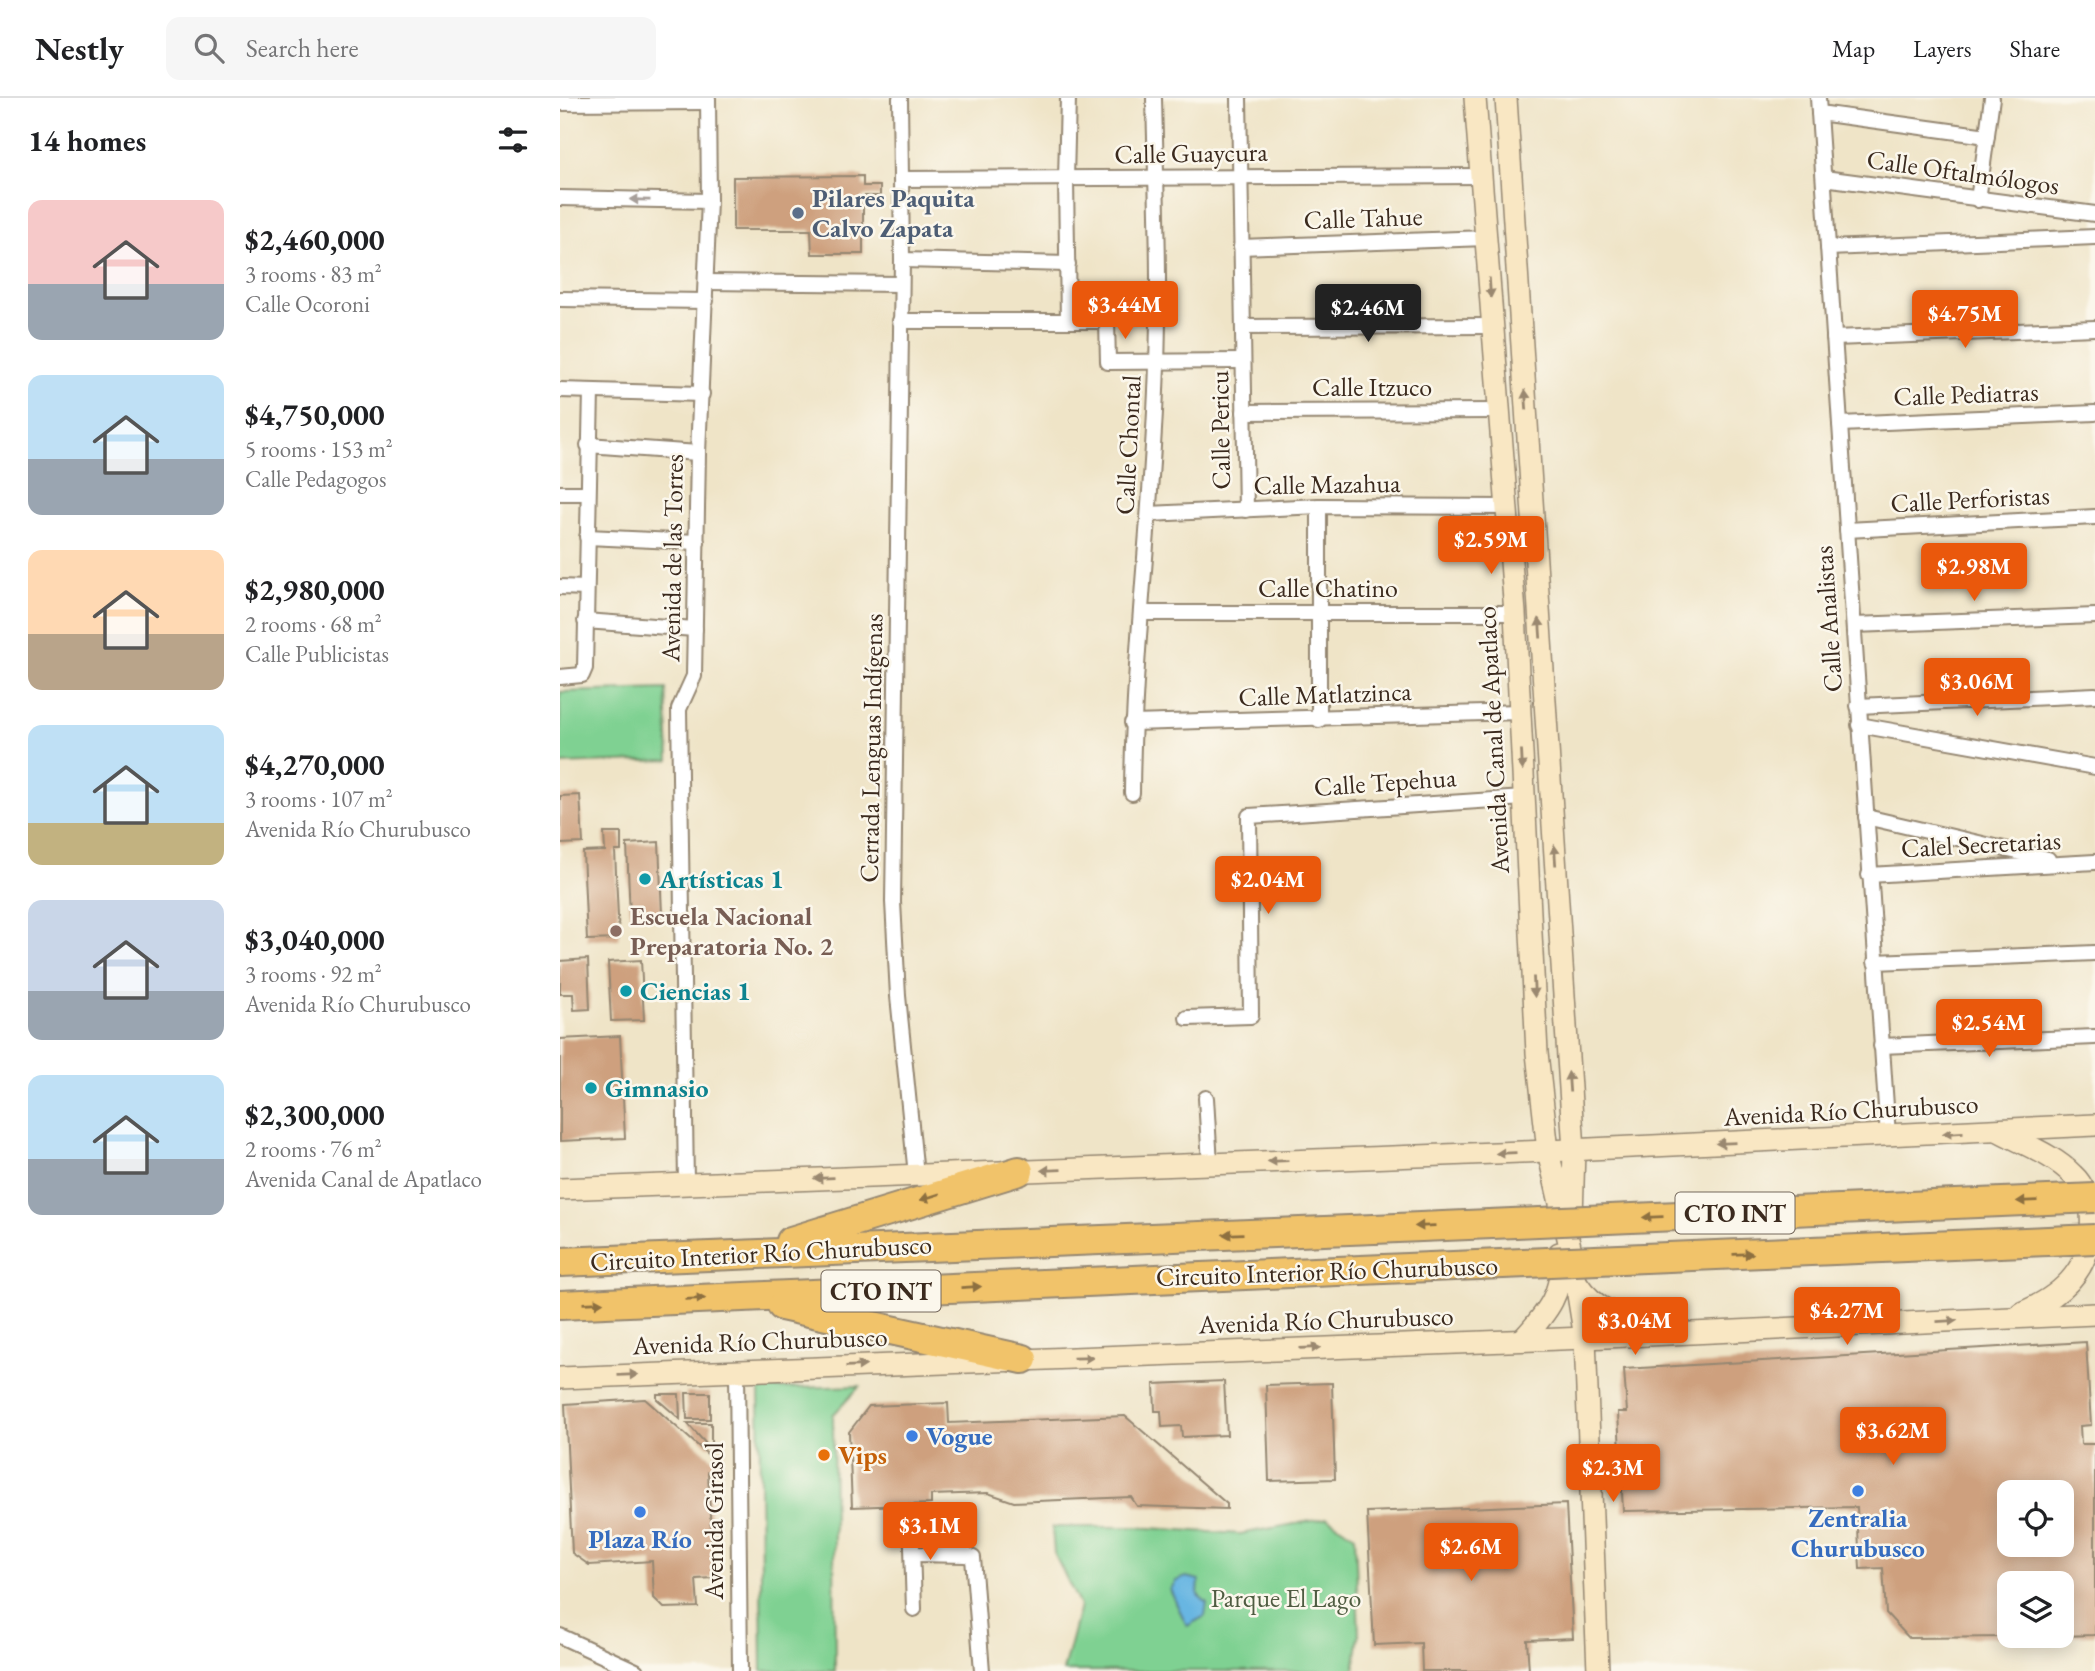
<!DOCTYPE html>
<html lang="en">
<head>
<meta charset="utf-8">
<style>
	:root { --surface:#fff; --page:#f6f6f6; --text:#202124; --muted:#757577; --line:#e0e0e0; --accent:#ea580c }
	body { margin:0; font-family:"EB Garamond",serif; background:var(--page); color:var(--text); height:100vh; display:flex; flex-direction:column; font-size:26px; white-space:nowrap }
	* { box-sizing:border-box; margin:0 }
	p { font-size:23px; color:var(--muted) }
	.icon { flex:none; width:38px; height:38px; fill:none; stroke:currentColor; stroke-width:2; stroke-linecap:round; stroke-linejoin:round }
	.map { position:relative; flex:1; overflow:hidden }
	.side { display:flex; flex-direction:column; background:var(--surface); width:560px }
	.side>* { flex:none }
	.buttons { position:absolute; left:1437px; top:1382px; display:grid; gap:14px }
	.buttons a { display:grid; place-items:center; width:77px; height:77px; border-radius:14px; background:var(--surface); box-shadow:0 4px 18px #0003; font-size:35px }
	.price { position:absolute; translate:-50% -60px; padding:0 16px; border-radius:7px; background:var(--accent); color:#fff; font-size:23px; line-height:46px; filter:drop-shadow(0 2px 4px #0008) }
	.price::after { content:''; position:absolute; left:50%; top:42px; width:21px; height:16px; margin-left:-10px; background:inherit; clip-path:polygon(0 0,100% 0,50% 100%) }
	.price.selected { background:#222; color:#fff }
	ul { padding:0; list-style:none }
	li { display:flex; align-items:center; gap:21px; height:175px; padding:0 28px }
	li span { display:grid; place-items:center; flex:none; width:196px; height:140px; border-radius:14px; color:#555 }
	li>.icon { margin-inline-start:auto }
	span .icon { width:84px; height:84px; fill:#fffc; stroke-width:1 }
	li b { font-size:30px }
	h2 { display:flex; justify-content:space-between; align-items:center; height:84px; padding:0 28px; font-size:30px }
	header { display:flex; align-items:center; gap:42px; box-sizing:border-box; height:98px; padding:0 35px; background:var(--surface); border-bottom:2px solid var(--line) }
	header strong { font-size:33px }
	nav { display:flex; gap:38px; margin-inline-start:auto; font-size:24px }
	.search { width:490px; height:63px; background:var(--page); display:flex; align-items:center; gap:18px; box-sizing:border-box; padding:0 24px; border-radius:14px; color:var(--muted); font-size:26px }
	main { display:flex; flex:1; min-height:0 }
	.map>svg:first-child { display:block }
	.green { fill:#7fd192; stroke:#5d7e58; stroke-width:2 }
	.water { fill:#68b6e2; stroke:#527080; stroke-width:2 }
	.building { fill:#cea07e; fill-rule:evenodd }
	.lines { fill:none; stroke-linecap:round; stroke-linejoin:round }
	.street-casing { stroke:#958772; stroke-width:18 }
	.secondary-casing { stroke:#958772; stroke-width:24 }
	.highway-casing { stroke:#958772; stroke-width:32 }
	.street { stroke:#fff; stroke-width:14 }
	.secondary { stroke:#f9e7c3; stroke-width:21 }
	.highway { stroke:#f1c36a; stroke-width:28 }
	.highway-bridge-casing { stroke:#958772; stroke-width:32; stroke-linecap:butt }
	.highway-bridge { stroke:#f1c36a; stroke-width:28 }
	.oneway { fill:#a79f9a }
	.oneway2 { fill:#9a8870 }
	.oneway3 { fill:#8d6f40 }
	.service-dot { fill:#5c6f8a; stroke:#fbf7ec; stroke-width:2.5 }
	.culture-dot { fill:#0f9aa8; stroke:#fbf7ec; stroke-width:2.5 }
	.education-dot { fill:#8d6e63; stroke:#fbf7ec; stroke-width:2.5 }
	.shop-dot { fill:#3f7fe0; stroke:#fbf7ec; stroke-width:2.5 }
	.food-dot { fill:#e8710a; stroke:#fbf7ec; stroke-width:2.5 }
	.labels { text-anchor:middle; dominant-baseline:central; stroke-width:5; stroke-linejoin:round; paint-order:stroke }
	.shield { fill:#fbf7ec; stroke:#75685c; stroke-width:2 }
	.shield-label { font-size:24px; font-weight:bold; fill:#3b2a1e }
	.street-label { font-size:26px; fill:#3b2a1e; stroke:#fbf7ec }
	.service-label { font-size:26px; font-weight:bold; fill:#4e5e75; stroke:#fbf7ec; text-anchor:start }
	.culture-label { font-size:26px; font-weight:bold; fill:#0d838f; stroke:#fbf7ec; text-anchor:start }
	.education-label { font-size:26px; font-weight:bold; fill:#785e54; stroke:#fbf7ec; text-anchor:start }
	.shop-label { font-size:26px; font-weight:bold; fill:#366cbe; stroke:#fbf7ec }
	.food-label { font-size:26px; font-weight:bold; fill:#c56008; stroke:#fbf7ec; text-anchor:start }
	.park-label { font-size:26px; fill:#4f5c41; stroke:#fbf7ec }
</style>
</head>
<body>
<header>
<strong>Nestly</strong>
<div class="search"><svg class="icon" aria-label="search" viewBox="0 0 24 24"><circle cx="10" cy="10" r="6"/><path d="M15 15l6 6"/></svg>Search here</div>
<nav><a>Map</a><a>Layers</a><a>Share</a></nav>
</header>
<main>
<section class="side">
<h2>14 homes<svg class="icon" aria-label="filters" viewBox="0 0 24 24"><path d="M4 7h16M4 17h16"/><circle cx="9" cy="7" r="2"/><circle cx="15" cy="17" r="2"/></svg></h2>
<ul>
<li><span style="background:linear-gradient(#f6c9c9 60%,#9aa5b1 0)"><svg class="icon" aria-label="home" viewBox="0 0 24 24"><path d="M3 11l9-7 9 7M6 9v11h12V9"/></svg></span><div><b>$2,460,000</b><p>3 rooms · 83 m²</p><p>Calle Ocoroni</p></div></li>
<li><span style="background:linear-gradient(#bfe0f5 60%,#9aa5b1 0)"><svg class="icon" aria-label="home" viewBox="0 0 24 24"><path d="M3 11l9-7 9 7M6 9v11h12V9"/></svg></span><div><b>$4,750,000</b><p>5 rooms · 153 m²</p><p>Calle Pedagogos</p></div></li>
<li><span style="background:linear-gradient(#ffd9b3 60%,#b9a48a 0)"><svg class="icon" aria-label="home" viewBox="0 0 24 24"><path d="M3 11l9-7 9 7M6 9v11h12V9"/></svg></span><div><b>$2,980,000</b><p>2 rooms · 68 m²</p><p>Calle Publicistas</p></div></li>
<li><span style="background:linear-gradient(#bfe0f5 70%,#c2b280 0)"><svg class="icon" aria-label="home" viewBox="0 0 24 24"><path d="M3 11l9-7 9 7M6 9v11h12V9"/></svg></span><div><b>$4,270,000</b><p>3 rooms · 107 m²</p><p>Avenida Río Churubusco</p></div></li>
<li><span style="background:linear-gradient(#c9d6e8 65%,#9aa5b1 0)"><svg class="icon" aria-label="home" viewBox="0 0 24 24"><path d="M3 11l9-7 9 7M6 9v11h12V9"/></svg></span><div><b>$3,040,000</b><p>3 rooms · 92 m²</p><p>Avenida Río Churubusco</p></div></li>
<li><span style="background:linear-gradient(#bfe0f5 60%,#9aa5b1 0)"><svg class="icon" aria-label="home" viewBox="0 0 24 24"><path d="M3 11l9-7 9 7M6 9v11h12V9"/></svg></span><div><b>$2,300,000</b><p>2 rooms · 76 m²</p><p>Avenida Canal de Apatlaco</p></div></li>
</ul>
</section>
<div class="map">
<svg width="1535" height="1573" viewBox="0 0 1535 1573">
	<rect width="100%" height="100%" fill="#fbf7ec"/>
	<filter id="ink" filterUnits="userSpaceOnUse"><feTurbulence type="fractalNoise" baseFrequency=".0143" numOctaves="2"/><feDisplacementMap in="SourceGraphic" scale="14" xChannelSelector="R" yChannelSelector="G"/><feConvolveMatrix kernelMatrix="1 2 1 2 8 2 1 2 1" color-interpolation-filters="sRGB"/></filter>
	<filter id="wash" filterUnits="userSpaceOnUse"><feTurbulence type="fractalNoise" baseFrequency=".00686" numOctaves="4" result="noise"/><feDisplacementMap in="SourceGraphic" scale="28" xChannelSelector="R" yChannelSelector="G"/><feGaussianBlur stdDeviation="1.57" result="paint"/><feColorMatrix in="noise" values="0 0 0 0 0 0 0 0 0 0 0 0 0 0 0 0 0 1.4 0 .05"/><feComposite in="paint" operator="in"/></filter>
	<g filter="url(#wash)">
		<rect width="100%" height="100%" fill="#efe4c7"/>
		<!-- green -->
		<g class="green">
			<path d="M106,591L109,662L0,666V594Z"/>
			<path d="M300,1288L273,1317L275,1573H202L199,1291Z"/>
			<path d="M767,1420L795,1438L799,1537L794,1573H503L520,1508L494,1455L492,1429H574L680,1436Z"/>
		</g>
		<!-- water -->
		<path class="water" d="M626,1479L639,1482L638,1497L647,1505L645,1518L627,1528L610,1492L616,1483Z"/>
		<g id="blocks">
			<!-- building -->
			<g class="building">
				<path d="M303,78V88H320V98H303V156H252L251,132H173V79Z"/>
				<path d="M20,697L23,745L0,746V698Z"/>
				<path d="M44,735H61V753H55L59,841L27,842L23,754L45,753Z"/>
				<path d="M99,744L102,817L70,819L67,746Z"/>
				<path d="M28,861L30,911L14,912L13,896H0V863Z"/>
				<path d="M81,862L84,922L51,923L48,864Z"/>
				<path d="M60,938L65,1040L0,1043V941Z"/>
				<path d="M1526,1244L1531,1327L1520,1328L1521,1346H1535V1537L1502,1538V1486H1449V1539L1349,1540L1326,1515L1323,1470L1300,1471L1297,1409L1063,1413L1058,1314H1067L1064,1271ZM1449,1395H1502V1447H1449Z"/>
				<path d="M664,1283L667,1337L622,1339L621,1328L602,1329L601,1313H595L594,1286Z"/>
				<path d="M772,1285L775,1381L709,1383L706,1287Z"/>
				<path d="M126,1295H150V1321H127Z"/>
				<path d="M97,1296H119L120,1321L97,1301Z"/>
				<path d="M85,1301L154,1362V1371L148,1374L153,1480L136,1481L138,1509L104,1510L94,1500L92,1463L29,1467L12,1455L5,1306Z"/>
				<path d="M388,1305L389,1325L565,1318L667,1406V1411L577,1408L571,1399L454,1404L428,1395L371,1397V1406L292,1409L289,1334L309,1308Z"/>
				<path d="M127,1325H151V1347L148,1348Z"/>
				<path d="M1006,1406L1013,1540L967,1542L969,1573H862L861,1545L814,1547L807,1414Z"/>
			</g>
		</g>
	</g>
	<g filter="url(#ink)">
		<use href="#blocks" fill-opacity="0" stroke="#958772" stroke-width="2"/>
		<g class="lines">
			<!-- street casing -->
			<g class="street-casing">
				<g id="street">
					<path d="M340,0L342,162L333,804L338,898L356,1077"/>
					<path d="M679,0L686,412"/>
					<path d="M1258,0L1328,1038"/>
					<path d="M0,5L148,4"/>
					<path d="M1259,15L1427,38"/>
					<path d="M1264,80L1535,116"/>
					<path d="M342,81L921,78"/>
					<path d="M0,100L149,103"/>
					<path d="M1418,102L1432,0"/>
					<path d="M681,149L926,140"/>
					<path d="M1268,150L1535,139"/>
					<path d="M342,162L508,166"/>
					<path d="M146,184L341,186"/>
					<path d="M0,201L146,203"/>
					<path d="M340,223H547L548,264L683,263"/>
					<path d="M508,223L506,81L508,0"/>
					<path d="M683,229L933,228"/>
					<path d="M1274,240L1535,230"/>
					<path d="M0,292L142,296"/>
					<path d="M684,314L941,313"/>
					<path d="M1280,326L1535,315"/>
					<path d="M28,347L138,355"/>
					<path d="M0,395H27"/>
					<path d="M759,408V622"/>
					<path d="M589,416L759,408L946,409"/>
					<path d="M1287,432L1535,419"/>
					<path d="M27,439L137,444"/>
					<path d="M0,489L26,490"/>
					<path d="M582,515H955"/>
					<path d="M25,523L135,531"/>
					<path d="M1294,527L1535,518"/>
					<path d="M0,579L22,577L25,570L31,293"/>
					<path d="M1298,608L1535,597"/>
					<path d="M572,625L960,614"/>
					<path d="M1299,627L1535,669"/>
					<path d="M572,695C573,552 593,409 597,266C600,177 596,88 594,0"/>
					<path d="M1306,719L1488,761"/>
					<path d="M1309,777L1535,764"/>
					<path d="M1315,864L1535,855"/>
					<path d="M627,920L691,918L689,718L964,700"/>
					<path d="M1321,948L1535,939"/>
					<path d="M646,1000L650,1066"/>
					<path d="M126,1085L119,611L134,578L138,355L149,103L148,0"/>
					<path d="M177,1272L180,1573"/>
					<path d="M351,1418L354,1511"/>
					<path d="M353,1456L407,1457L413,1460L422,1573"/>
					<path d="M0,1538L76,1573"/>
				</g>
			</g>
			<!-- secondary casing -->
			<g class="secondary-casing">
				<g id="secondary">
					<path d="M915,0L955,515L977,955L988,1053L1011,1153L1025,1240L1038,1573"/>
					<path d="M946,0L1014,1052L1012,1120"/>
					<path d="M1439,1033C1463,1046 1494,1057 1513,1077C1524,1087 1528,1101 1531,1115C1535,1167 1505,1197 1461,1215"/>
					<path d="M0,1091L988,1053L1535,1027"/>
					<path d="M1017,1185C1036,1215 1067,1221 1099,1230"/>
					<path d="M962,1242C986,1216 1006,1193 999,1155"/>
					<path d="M0,1280L1025,1240L1535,1216"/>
				</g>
			</g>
			<!-- highway casing -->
			<g class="highway-casing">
				<g id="highway">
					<path d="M231,1143L459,1073"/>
					<path d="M0,1164L814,1131"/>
					<path d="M0,1207L870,1169"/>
					<path d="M222,1208L463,1261"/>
				</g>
			</g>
			<!-- street -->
			<use href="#street" class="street"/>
			<!-- secondary -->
			<use href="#secondary" class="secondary"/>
			<!-- highway -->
			<use href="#highway" class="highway"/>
			<!-- highway-bridge casing -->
			<g class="highway-bridge-casing">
				<g id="highway-bridge">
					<path d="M814,1131L1535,1100"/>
					<path d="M870,1169L1535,1141"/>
				</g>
			</g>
			<!-- highway-bridge -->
			<use href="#highway-bridge" class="highway-bridge"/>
		</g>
		<!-- one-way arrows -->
		<defs><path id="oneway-solid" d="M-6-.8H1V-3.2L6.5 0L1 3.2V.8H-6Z" transform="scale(1.75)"/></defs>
		<use class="oneway" href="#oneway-solid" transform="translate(80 102) rotate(-179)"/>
		<g class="oneway2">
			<use href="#oneway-solid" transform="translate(930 190) rotate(86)"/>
			<use href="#oneway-solid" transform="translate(966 302) rotate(-94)"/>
			<use href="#oneway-solid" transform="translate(980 530) rotate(-94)"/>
			<use href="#oneway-solid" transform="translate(962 662) rotate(87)"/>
			<use href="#oneway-solid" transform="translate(995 757) rotate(-94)"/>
			<use href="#oneway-solid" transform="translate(974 889) rotate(87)"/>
			<use href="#oneway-solid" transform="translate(1009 984) rotate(-94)"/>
			<use href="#oneway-solid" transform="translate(1393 1035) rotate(177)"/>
			<use href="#oneway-solid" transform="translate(1166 1045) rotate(178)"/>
			<use href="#oneway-solid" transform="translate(946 1055) rotate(178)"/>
			<use href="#oneway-solid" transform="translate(718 1063) rotate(178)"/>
			<use href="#oneway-solid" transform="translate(491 1072) rotate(178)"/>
			<use href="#oneway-solid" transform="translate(264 1080) rotate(178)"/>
			<use href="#oneway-solid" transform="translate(1387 1223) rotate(-3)"/>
			<use href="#oneway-solid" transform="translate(750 1250) rotate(-2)"/>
			<use href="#oneway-solid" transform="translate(523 1260) rotate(-1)"/>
			<use href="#oneway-solid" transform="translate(296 1268) rotate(-2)"/>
			<use href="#oneway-solid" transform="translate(68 1277) rotate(-2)"/>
		</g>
		<g class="oneway3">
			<use href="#oneway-solid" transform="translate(370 1099) rotate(162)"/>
			<use href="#oneway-solid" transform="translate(1467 1103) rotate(178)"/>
			<use href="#oneway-solid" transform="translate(1093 1119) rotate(178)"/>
			<use href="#oneway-solid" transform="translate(865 1128) rotate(178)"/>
			<use href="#oneway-solid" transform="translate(673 1136) rotate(178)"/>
			<use href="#oneway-solid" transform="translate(1183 1156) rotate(-2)"/>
			<use href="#oneway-solid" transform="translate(411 1189) rotate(-3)"/>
			<use href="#oneway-solid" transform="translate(135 1201) rotate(-2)"/>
			<use href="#oneway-solid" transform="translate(33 1205) rotate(-2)"/>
		</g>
	</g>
	<!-- markers -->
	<circle class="service-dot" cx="238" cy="115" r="7"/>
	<g class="culture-dot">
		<circle cx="85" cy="781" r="7"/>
		<circle cx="66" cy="893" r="7"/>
		<circle cx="31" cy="990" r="7"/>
	</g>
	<circle class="education-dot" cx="56" cy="833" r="7"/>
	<g class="shop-dot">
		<circle cx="352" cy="1338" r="7"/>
		<circle cx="1298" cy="1393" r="7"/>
		<circle cx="80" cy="1414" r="7"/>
	</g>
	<circle class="food-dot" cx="264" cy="1357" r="7"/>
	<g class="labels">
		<!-- shield labels -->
		<g class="shield">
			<rect x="1115.5" y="1094.5" width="119" height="41" rx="5"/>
			<rect x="261.5" y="1172.5" width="119" height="41" rx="5"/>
		</g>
		<g class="shield-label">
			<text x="1175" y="1115">CTO INT</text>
			<text x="321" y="1193">CTO INT</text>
		</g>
		<!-- street labels -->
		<g class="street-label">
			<text transform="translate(631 55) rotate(-1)">Calle Guaycura</text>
			<text transform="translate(1403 74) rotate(8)">Calle Oftalmólogos</text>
			<text transform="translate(803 120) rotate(-2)">Calle Tahue</text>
			<text x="812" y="289">Calle Itzuco</text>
			<text transform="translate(1406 296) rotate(-2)">Calle Pediatras</text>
			<text transform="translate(660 332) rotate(-91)">Calle Pericu</text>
			<text transform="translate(568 347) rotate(-87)">Calle Chontal</text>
			<text transform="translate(767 386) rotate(-1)">Calle Mazahua</text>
			<text transform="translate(1410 401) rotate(-3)">Calle Perforistas</text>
			<text transform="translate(112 460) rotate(-89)">Avenida de las Torres</text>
			<text x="768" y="490">Calle Chatino</text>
			<text transform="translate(1268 521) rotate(-94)">Calle Analistas</text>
			<text transform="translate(765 596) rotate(-2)">Calle Matlatzinca</text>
			<text transform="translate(933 642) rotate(-93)">Avenida Canal de Apatlaco</text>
			<text transform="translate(311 650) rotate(-89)">Cerrada Lenguas Indígenas</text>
			<text transform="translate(825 684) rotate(-4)">Calle Tepehua</text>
			<text transform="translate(1421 746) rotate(-3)">Calel Secretarias</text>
			<text transform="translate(1291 1012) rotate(-3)">Avenida Río Churubusco</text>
			<text transform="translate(201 1155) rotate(-3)">Circuito Interior Río Churubusco</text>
			<text transform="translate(767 1173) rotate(-2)">Circuito Interior Río Churubusco</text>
			<text transform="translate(766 1222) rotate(-2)">Avenida Río Churubusco</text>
			<text transform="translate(200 1243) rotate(-2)">Avenida Río Churubusco</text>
			<text transform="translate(154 1423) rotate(-90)">Avenida Girasol</text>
		</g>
		<!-- service labels -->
		<g class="service-label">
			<text x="252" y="100">Pilares Paquita<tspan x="252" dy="30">Calvo Zapata</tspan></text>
		</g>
		<!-- culture labels -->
		<g class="culture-label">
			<text x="99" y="781">Artísticas 1</text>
			<text x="80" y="893">Ciencias 1</text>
			<text x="45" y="990">Gimnasio</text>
		</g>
		<!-- education labels -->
		<g class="education-label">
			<text x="70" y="818">Escuela Nacional<tspan x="70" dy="30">Preparatoria No. 2</tspan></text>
		</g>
		<!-- shop labels -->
		<g class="shop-label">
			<text x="366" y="1338" text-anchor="start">Vogue</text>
			<text x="1298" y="1420">Zentralia<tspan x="1298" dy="30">Churubusco</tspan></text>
			<text x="80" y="1441">Plaza Río</text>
		</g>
		<!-- food labels -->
		<g class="food-label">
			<text x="278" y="1357">Vips</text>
		</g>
		<!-- park labels -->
		<g class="park-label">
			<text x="726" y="1500">Parque El Lago</text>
		</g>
	</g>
</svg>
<div class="buttons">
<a><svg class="icon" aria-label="locate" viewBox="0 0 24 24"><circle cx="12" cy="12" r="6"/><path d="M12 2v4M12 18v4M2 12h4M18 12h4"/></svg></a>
<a><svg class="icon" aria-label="layers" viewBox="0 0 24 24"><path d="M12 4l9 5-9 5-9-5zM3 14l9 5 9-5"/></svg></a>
</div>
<b class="price" style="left:565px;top:243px">$3.44M</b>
<b class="price selected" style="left:808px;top:246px">$2.46M</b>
<b class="price" style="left:1405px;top:252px">$4.75M</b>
<b class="price" style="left:931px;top:478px">$2.59M</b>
<b class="price" style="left:1414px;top:505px">$2.98M</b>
<b class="price" style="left:1417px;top:620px">$3.06M</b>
<b class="price" style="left:708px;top:818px">$2.04M</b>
<b class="price" style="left:1429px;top:961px">$2.54M</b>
<b class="price" style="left:1287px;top:1249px">$4.27M</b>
<b class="price" style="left:1075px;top:1259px">$3.04M</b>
<b class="price" style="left:1333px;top:1369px">$3.62M</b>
<b class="price" style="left:1053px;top:1406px">$2.3M</b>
<b class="price" style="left:370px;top:1464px">$3.1M</b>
<b class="price" style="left:911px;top:1485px">$2.6M</b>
</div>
</main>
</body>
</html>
